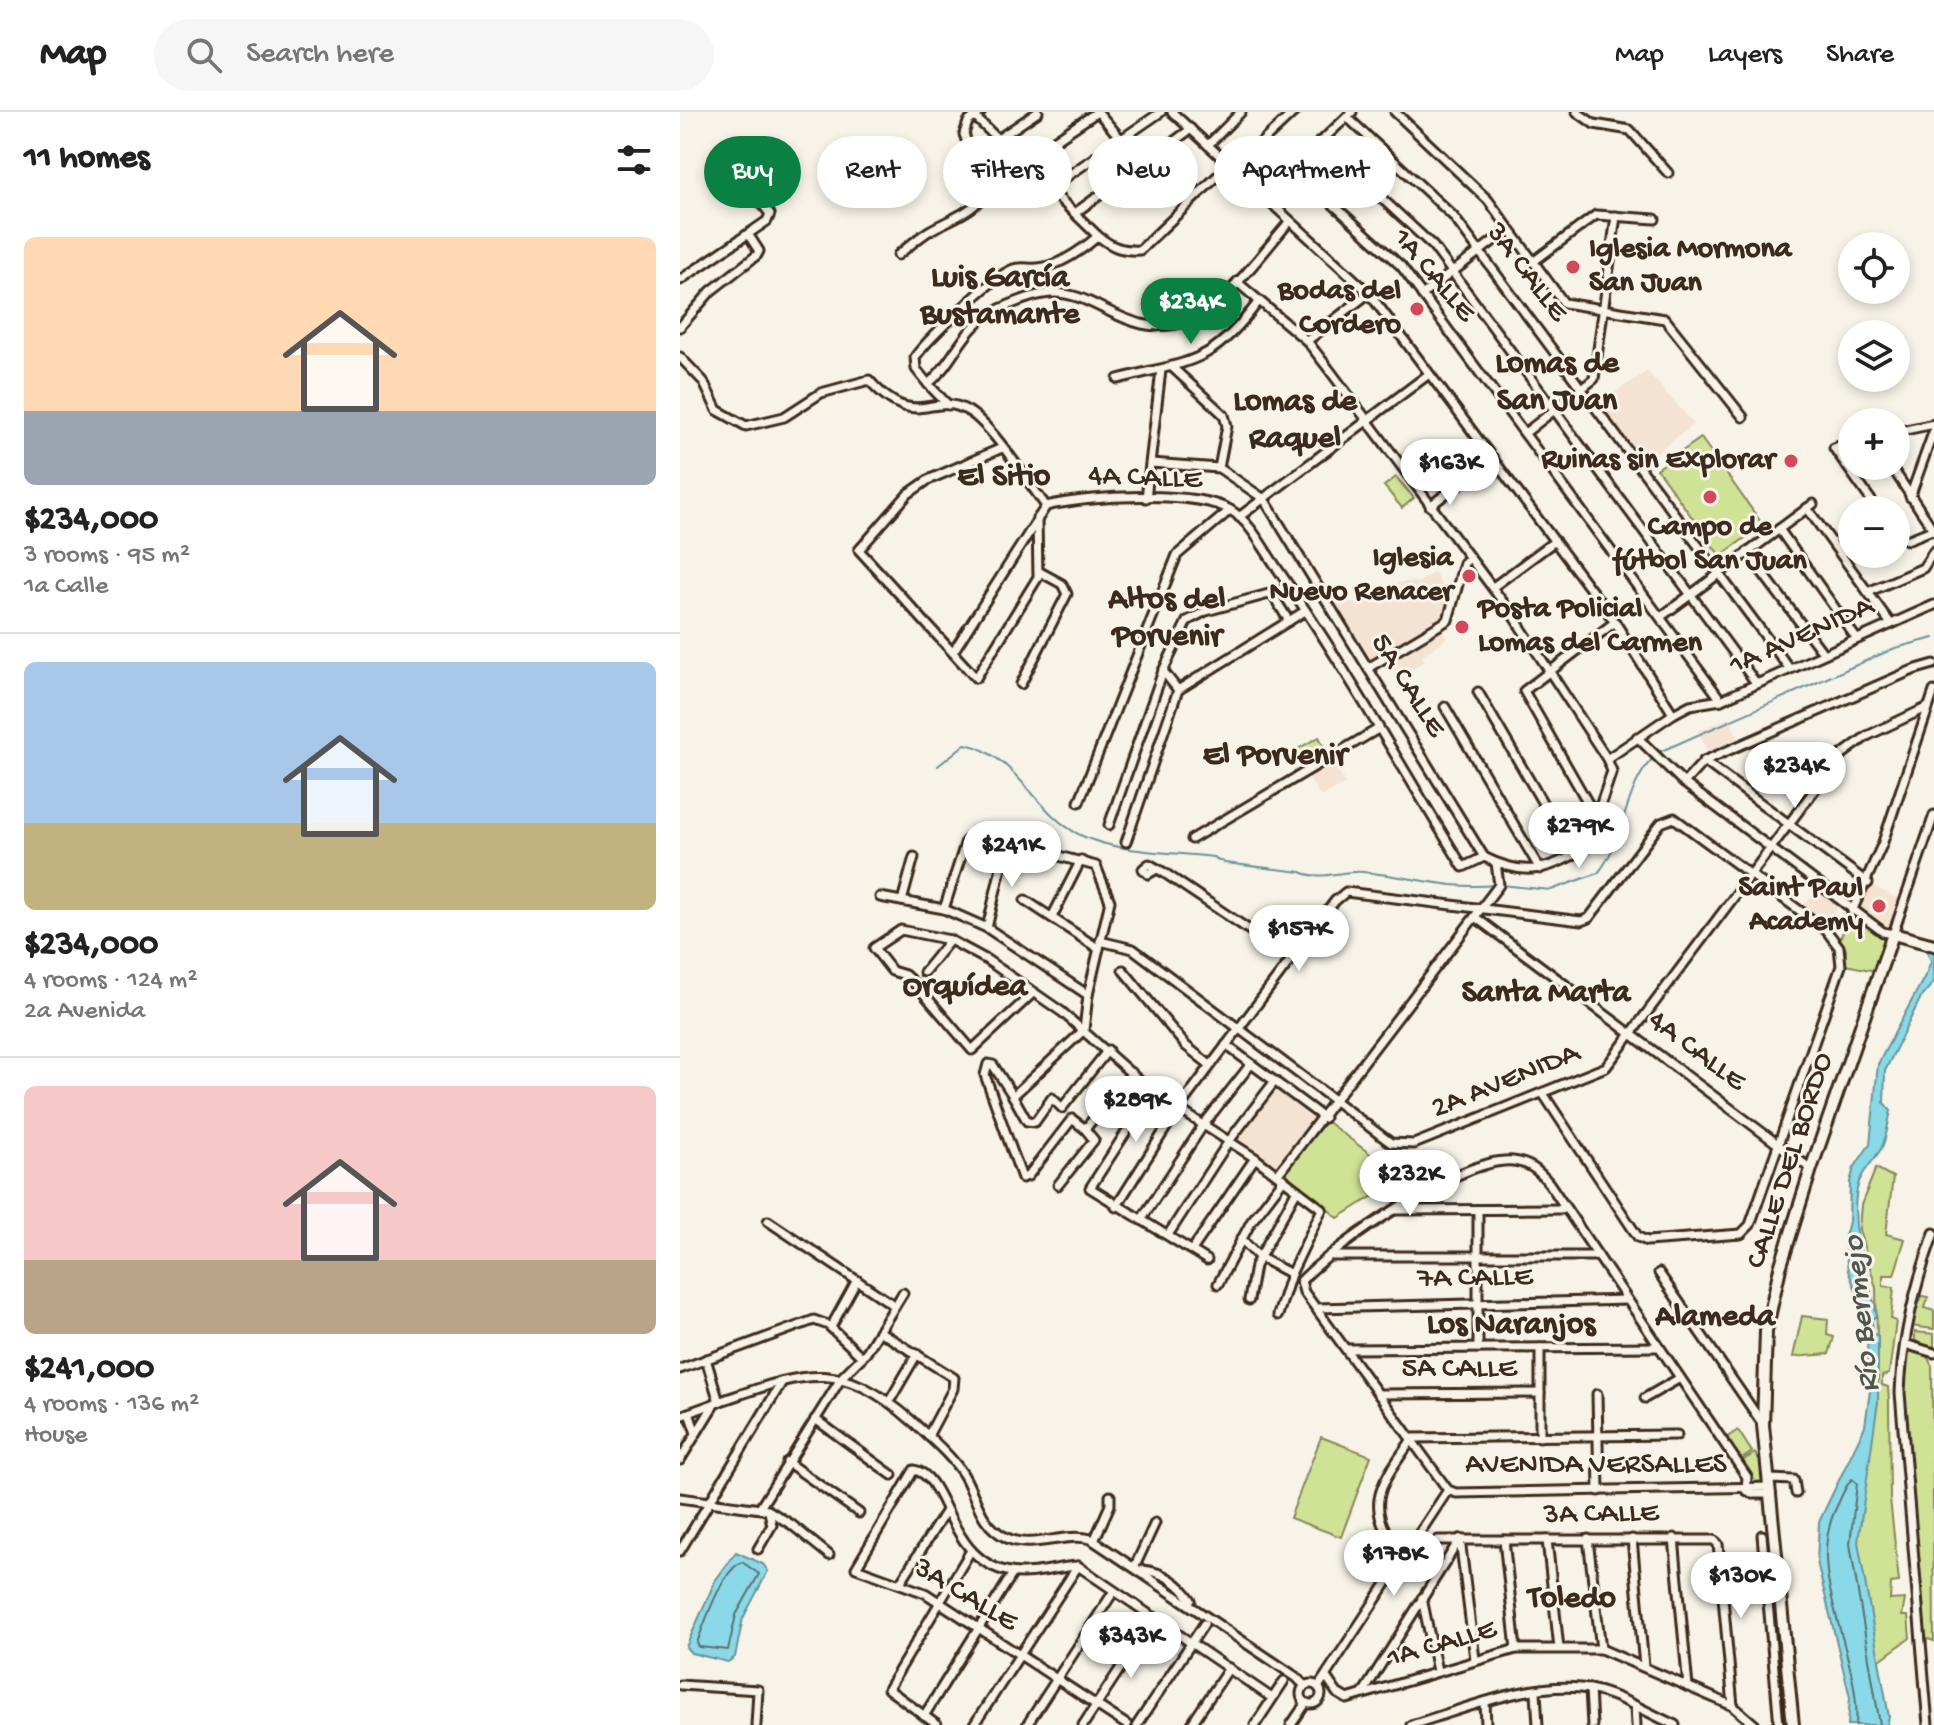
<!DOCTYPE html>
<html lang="en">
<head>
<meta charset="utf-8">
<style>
	:root { --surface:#fff; --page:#f6f6f6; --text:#222; --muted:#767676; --line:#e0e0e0; --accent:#0b8043 }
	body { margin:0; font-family:"Gochi Hand",sans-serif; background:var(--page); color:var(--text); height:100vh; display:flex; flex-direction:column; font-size:30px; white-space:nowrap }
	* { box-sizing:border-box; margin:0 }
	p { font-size:26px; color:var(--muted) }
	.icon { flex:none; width:44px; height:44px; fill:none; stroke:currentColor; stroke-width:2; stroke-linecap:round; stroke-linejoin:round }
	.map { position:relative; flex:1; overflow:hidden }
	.drawer { display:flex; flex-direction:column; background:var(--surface); width:680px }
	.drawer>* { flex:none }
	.top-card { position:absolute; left:24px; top:24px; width:760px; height:72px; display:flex; gap:16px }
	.fabs { position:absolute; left:1158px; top:120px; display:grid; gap:16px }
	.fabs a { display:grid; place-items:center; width:72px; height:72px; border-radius:50%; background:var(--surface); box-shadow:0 4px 12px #0003; font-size:40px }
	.price { position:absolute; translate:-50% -68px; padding:0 18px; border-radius:28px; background:#fff; color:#222; font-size:26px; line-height:52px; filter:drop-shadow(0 2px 4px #0008) }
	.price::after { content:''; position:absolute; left:50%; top:48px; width:24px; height:18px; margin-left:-12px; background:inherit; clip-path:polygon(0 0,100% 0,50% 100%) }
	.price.current { background:var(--accent); color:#fff }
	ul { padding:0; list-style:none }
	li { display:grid; align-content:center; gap:16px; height:424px; padding:0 24px }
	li+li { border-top:2px solid var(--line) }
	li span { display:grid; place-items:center; height:248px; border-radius:12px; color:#555 }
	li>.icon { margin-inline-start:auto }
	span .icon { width:144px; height:144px; fill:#fffc; stroke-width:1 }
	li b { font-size:34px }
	h2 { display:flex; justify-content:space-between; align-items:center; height:96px; padding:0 24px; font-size:34px }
	.pill { padding:0 28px; border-radius:36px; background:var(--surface); box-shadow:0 4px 12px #0003; font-size:28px; line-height:72px }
	.pill.current { background:var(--accent); color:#fff }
	header { display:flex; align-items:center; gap:48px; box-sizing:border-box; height:112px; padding:0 40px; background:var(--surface); border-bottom:2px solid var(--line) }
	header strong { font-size:38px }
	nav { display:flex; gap:44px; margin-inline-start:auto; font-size:28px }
	.search { width:560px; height:72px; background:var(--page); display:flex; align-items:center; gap:20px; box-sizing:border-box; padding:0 28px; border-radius:44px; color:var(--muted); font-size:30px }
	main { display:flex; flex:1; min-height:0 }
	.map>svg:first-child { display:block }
	.built { fill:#f4e2d2 }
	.green { fill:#d0e296; stroke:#86865a; stroke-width:2 }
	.water { fill:#8ad9e8; stroke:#6a9397; stroke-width:2 }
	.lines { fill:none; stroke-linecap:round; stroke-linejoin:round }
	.shore { stroke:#5b706f; stroke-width:2 }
	.stream { stroke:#6a9397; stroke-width:2 }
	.street-casing { stroke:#3b2a1e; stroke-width:13 }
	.secondary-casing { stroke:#3b2a1e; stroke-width:16 }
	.street { stroke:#f7f3e8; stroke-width:7 }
	.secondary { stroke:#f7f3e8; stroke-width:10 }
	.poi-dot { fill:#d1495b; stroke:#f7f3e8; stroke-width:3 }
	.labels { text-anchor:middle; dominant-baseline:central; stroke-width:6; stroke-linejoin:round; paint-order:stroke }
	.poi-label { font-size:30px; font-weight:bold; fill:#3b2a1e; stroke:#f7f3e8; text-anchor:end }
	.street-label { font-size:30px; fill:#3b2a1e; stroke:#f7f3e8 }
	.neighbourhood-label { font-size:32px; font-weight:bold; fill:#3b2a1e; stroke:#f7f3e8 }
	.water-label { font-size:32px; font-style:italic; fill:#4f5650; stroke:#f7f3e8 }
</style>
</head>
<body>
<header>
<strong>Map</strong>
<div class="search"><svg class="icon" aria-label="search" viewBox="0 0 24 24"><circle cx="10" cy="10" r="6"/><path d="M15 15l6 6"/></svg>Search here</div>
<nav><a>Map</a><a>Layers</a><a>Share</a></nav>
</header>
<main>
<section class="drawer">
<h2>11 homes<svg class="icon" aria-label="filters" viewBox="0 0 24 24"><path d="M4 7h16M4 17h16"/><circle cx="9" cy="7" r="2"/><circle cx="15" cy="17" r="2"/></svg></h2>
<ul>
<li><span style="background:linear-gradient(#ffd9b3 70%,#9aa5b1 0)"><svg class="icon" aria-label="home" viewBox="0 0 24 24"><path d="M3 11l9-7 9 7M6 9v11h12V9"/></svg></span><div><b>$234,000</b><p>3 rooms · 95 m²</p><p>1a Calle</p></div></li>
<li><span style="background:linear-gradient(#a9c7e8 65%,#c2b280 0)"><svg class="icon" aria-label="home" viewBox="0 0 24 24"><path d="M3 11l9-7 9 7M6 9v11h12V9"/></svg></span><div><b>$234,000</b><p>4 rooms · 124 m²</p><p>2a Avenida</p></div></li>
<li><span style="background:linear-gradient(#f6c9c9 70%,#b9a48a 0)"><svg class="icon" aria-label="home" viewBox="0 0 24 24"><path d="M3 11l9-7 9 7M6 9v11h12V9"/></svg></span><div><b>$241,000</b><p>4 rooms · 136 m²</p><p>House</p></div></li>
</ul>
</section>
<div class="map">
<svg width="1254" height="1613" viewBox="0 0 1254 1613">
	<rect width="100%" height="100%" fill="#f7f3e8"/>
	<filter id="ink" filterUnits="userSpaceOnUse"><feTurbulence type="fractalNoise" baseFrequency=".0125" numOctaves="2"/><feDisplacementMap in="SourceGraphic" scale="16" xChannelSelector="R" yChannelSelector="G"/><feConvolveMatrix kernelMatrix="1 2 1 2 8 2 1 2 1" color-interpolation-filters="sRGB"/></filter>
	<g filter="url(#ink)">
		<!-- built -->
		<g class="built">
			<path d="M967,259L1014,312L962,352L917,293Z"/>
			<path d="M754,460L769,486L767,502L690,549L650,489L682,491L720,470H739Z"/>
			<path d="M761,516L766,526L761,531L742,543L744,549L719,566L708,547Z"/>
			<path d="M1049,606L1059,627L1028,641L1018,619Z"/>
			<path d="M651,647L665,671L641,685L626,662Z"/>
			<path d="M1191,773L1222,789L1212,818H1204L1175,798Z"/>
			<path d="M1136,778L1158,795L1144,813L1122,797Z"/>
			<path d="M595,974L640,1005L599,1057L554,1028Z"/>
		</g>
		<!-- green -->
		<g class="green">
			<path d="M1021,326L1083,413L1040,444L977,357Z"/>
			<path d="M716,365L734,386L722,396L704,374Z"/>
			<path d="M639,625L648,642L624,656L614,639Z"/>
			<path d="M1168,800L1204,827L1196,859L1165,853L1166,838L1160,826L1167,812L1163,808Z"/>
			<path d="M646,1009L701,1050L715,1070L658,1106L604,1060Z"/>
			<path d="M1196,1056L1213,1065L1206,1122L1225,1127L1214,1163H1203V1174L1214,1175L1211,1207L1216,1209L1209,1262L1202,1264V1273L1208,1275L1209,1290L1210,1387L1219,1470L1211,1471L1210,1488L1225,1487L1222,1504H1228L1230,1526L1186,1558L1168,1404L1188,1348L1198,1289L1196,1176L1179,1118L1181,1093Z"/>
			<path d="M1242,1184L1248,1185L1245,1196L1254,1199V1217L1230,1214Z"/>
			<path d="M1122,1204L1148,1207L1147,1223L1154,1225L1149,1242L1113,1245Z"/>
			<path d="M1235,1220L1254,1222V1238L1235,1232Z"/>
			<path d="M1229,1234L1246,1242L1252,1254L1254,1529L1242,1525L1224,1331V1243Z"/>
			<path d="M1058,1318L1072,1340L1059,1349L1045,1327Z"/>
			<path d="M641,1325L691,1344L661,1425L610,1406Z"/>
			<path d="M1075,1341L1081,1351L1084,1372L1073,1374L1059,1351Z"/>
		</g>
		<!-- water -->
		<g class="water">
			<path d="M1254,827V870L1241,885L1205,959L1204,991L1211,999C1208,1010 1207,1024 1202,1035C1194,1050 1180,1060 1177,1077C1169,1119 1189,1165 1197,1204L1192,1207L1193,1221L1198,1224V1289L1178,1430L1209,1605L1207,1613H1168L1170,1585L1137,1450L1139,1410L1185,1314L1191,1272L1187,1245L1188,1207L1168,1159L1164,1128L1169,1110L1170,1070L1174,1056L1190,1032L1198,952L1247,860L1251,849L1246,836Z"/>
			<path d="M56,1440L83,1452L88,1459L63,1506L55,1545L48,1550L11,1541L6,1535L35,1469Z"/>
		</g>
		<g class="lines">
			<!-- shore -->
			<g class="shore">
				<path d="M62,1450L79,1462L56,1503L48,1538L19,1535L17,1531C25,1510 42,1458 62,1450Z"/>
				<path d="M1176,1613C1182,1541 1122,1462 1157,1394C1162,1384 1165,1374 1172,1367L1177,1371L1170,1432L1200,1613"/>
			</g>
			<!-- stream -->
			<g class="stream">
				<path d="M977,641L1215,536L1254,526"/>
				<path d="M258,654L285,632C336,642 356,702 400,723C437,741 493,740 533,745L545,751L621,760C638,769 663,758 683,760C730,764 767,778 815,773"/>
				<path d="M821,773L871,778L918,761C945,728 944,676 973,646"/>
			</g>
			<!-- street casing -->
			<g class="street-casing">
				<g id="street">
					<path d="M418,0L440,26"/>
					<path d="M492,0L689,181L935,510L993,602"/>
					<path d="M672,0L613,56L721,154L1041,588"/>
					<path d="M715,0L808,88L884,191L985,207L1063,305"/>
					<path d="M897,0L914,12L950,18L988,61"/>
					<path d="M294,4L418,124C432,135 441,139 460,138L550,52"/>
					<path d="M667,5L773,104L1109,556"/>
					<path d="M318,27L358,0"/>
					<path d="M640,29L753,134L1076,571"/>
					<path d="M528,33L561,0"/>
					<path d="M343,50L417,0"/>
					<path d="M554,56L614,0"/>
					<path d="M370,76L481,0"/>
					<path d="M395,101L511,17"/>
					<path d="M218,143C228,135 238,126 249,119C272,105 307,98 308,65L293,48L284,22L288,10L301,0"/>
					<path d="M853,150L916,103L975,107"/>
					<path d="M0,168L68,122"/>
					<path d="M557,170L627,229L648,256L832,502L927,647L932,659L906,736C869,758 845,766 804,745"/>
					<path d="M742,183L829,117"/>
					<path d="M0,215L31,179L77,143L79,139L68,122L87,109L90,102L70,76"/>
					<path d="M627,229L689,181"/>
					<path d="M0,245L23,269L37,298L66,314L104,305L141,281L189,268C237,322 252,277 288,299C311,312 348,370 366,394"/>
					<path d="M493,256L544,303L547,314L539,356"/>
					<path d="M438,267C512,248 530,254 579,189"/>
					<path d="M248,272L236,257L235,245C249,226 312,165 333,157C341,154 349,157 358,156C379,154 402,138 418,124"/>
					<path d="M268,293L248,272C273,252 283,215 313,200C328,193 354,182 371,181C419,179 447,231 511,208C541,198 588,134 610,109"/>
					<path d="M1216,320L1254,312"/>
					<path d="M845,321L914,267L936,104"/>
					<path d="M1172,329L1154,336L1198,398"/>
					<path d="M322,336L248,368L228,382L179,438L296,566L358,465L357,406"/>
					<path d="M471,351L539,356L584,387L804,745"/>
					<path d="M1211,354L1254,419"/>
					<path d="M1230,385L1254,318"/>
					<path d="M466,386L481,258"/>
					<path d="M366,394C407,384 516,377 552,399C571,411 584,438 597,456C664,552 721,655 783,755L804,745"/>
					<path d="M750,394L813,346"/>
					<path d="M1127,396L1211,512"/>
					<path d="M559,405L749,262"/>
					<path d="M1099,417L1176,526"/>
					<path d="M1216,420L1227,428L1252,418"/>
					<path d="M1067,440L1143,541"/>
					<path d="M813,475L875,429"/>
					<path d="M1188,480L1243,456L1254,439"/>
					<path d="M592,482L609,509"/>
					<path d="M982,504L1133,392"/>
					<path d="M273,540L366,394"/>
					<path d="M688,556L768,508L784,451L790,446"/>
					<path d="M483,559L498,578"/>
					<path d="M341,572L387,482L382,472L360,460"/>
					<path d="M798,580L893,743"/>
					<path d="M765,595L860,757"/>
					<path d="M957,625L1004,671L1203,820L1213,822L1254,703"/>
					<path d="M927,647L993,602L1010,593L1041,588L1254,493"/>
					<path d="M1024,649L1188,771"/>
					<path d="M1004,671L1024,649L1233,558L1254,552"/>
					<path d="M399,690L497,443L550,398"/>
					<path d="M917,707L844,579L935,510"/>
					<path d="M429,713L483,559L507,509L526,499L611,476"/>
					<path d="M512,727L698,617"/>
					<path d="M446,730L498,578L625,499"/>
					<path d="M477,757L468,762L463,757L469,752L483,760L611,846"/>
					<path d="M200,785L264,797L307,816L408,883"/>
					<path d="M345,788L419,837"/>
					<path d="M222,789L234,745"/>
					<path d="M264,797L286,729L327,730L416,754L430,789L408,883L404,918L333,984L347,1009L355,1010L372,986L382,996L428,938"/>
					<path d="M1172,799L1202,733L1254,579"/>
					<path d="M372,805L401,748"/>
					<path d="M795,805L1131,1057"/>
					<path d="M307,816L327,730"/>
					<path d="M420,829L453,837L711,1031L734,1032L926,955L1160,644L1187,624L1248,595"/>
					<path d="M443,858L506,934L530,953"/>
					<path d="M244,860L270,828"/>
					<path d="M354,880L292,938L238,875L225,863L212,859L194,836L221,818L270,828L307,848L382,900L472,980L575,1046L642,1097L611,1162L598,1203"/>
					<path d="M546,933L644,1006"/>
					<path d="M472,980L410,1076L527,1148"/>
					<path d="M333,984L313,953L308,952L305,963L342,1066L348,1064L392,1007L405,1017"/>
					<path d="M598,1062L819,773L816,751"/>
					<path d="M378,1073L414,1028L405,1017L452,961"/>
					<path d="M436,1095L498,997L655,789L666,780L901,809L909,806L981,711L994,706L1146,818L1159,835L1161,854L1070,1113L1061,1122L967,1129L958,1125L864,983"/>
					<path d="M715,1098L885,1097"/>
					<path d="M461,1108L524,1012L571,952"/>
					<path d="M88,1109L215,1194"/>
					<path d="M488,1123L549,1029L595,969"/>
					<path d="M561,1127L579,1145L611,1162"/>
					<path d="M512,1138L575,1046"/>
					<path d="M652,1144H918"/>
					<path d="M979,1161L1082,1311"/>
					<path d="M538,1172L571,1110L604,1067"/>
					<path d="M569,1188L575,1154L617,1078"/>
					<path d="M637,1196L947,1188"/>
					<path d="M151,1215L177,1168"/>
					<path d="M199,1219L274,1266L273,1277L248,1324"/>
					<path d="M1225,1232L1254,1241"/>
					<path d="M798,1236V1098"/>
					<path d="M860,1236V1325"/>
					<path d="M666,1237L978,1235"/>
					<path d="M26,1247L39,1290"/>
					<path d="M0,1257L134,1208L148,1213L182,1245"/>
					<path d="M698,1282L860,1281"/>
					<path d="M917,1282L919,1379"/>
					<path d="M965,1286L1000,1266"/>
					<path d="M209,1290L237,1242"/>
					<path d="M9,1301L16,1321"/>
					<path d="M0,1304L33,1292"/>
					<path d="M135,1307L212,1363"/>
					<path d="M0,1348L35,1291C121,1262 157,1243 232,1309C249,1325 270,1342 283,1362C297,1385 299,1413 327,1426C353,1438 383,1420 411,1427L616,1565L625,1574"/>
					<path d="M107,1350L179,1401"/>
					<path d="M1089,1367L1114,1368L1116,1381"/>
					<path d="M768,1378L624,1180L621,1169C655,1133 783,1044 833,1049C850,1051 859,1059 869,1071L1067,1365L1066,1378"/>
					<path d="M768,1378L776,1381L1090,1375"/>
					<path d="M1066,1378L1073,1382H1091"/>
					<path d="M0,1386L88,1398L112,1413L149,1443"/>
					<path d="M80,1396L162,1265L186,1241L223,1181"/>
					<path d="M1082,1423L1099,1613"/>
					<path d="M994,1426L1008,1575"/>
					<path d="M780,1427L795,1547"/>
					<path d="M908,1427L921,1537"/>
					<path d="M952,1427L964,1554"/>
					<path d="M758,1428H1034L1038,1432L1053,1594"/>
					<path d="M824,1428L836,1537"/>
					<path d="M867,1428L879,1536"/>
					<path d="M414,1429L430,1393V1384"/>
					<path d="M78,1437L92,1413L89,1400"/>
					<path d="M0,1439L102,1270"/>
					<path d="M721,1444C682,1391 699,1375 733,1326L997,1323"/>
					<path d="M455,1454L475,1411"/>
					<path d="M463,1458C483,1460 500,1471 511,1488"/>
					<path d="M220,1471L265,1400"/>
					<path d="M742,1486L757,1559"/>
					<path d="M646,1565L657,1581L667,1587L836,1537H921L1053,1594L1075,1613"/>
					<circle cx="631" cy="1582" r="10"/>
					<path d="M0,1573L78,1578L76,1613"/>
					<path d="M638,1575L768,1378"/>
					<path d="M910,1577L912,1613"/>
					<path d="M856,1580L858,1613"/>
					<path d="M683,1581L780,1427"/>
					<path d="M805,1590L806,1613"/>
					<path d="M955,1595L956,1613"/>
					<path d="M244,1604L333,1461"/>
					<path d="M257,1613L208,1577L290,1440"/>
					<path d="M294,1613L398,1454"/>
					<path d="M347,1613L434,1479"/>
					<path d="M403,1613L474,1505"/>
					<path d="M447,1613L245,1481L176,1456L234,1358C268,1363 266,1448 330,1460C352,1464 376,1455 398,1454L592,1586"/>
					<path d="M457,1613L524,1512"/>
					<path d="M511,1613L549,1556"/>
					<path d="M575,1613L604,1569"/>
					<path d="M611,1613L626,1591"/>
					<path d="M731,1613C786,1597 851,1568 909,1577C938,1582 968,1601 995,1613"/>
					<path d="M1248,1613L1220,1281C1222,1225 1235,1173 1254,1121"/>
				</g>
			</g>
			<!-- secondary casing -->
			<g class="secondary-casing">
				<path id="secondary" d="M1113,1613L1083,1313L1086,1219L1100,1156L1131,1057L1213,822L1254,833"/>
			</g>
			<!-- street -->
			<use href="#street" class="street"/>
			<!-- secondary -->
			<use href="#secondary" class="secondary"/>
		</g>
	</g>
	<!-- markers -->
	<g class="poi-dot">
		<circle cx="893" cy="155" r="8"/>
		<circle cx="737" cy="197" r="8"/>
		<circle cx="1111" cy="349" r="8"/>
		<circle cx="1030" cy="385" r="8"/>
		<circle cx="789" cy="464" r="8"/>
		<circle cx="782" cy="515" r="8"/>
		<circle cx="1199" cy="794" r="8"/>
	</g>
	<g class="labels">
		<!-- poi labels -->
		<g class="poi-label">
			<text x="909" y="138" text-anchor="start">Iglesia Mormona<tspan x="909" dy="34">San Juan</tspan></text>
			<text x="721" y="180">Bodas del<tspan x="721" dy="34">Cordero</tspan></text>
			<text x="1095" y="349">Ruinas sin Explorar</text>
			<text x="1030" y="416" text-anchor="middle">Campo de<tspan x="1030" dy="34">fútbol San Juan</tspan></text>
			<text x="773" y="447">Iglesia<tspan x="773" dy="34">Nuevo Renacer</tspan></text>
			<text x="798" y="498" text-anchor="start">Posta Policial<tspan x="798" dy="34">Lomas del Carmen</tspan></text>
			<text x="1183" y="777">Saint Paul<tspan x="1183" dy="34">Academy</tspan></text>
		</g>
		<!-- street labels -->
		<g class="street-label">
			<text transform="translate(846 161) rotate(53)">3A CALLE</text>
			<text transform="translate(753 164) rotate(50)">1A CALLE</text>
			<text transform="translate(465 367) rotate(2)">4A CALLE</text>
			<text transform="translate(1122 525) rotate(-24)">1A AVENIDA</text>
			<text transform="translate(727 574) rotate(58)">5A CALLE</text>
			<text transform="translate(1016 940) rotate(37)">4A CALLE</text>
			<text transform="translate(826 970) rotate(-22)">2A AVENIDA</text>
			<text transform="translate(1111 1049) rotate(-72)">CALLE DEL BORDO</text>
			<text transform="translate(795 1167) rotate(-1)">7A CALLE</text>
			<text x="779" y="1258">5A CALLE</text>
			<text x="916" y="1354">AVENIDA VERSALLES</text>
			<text transform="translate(921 1403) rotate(-1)">3A CALLE</text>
			<text transform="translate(285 1484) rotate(31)">3A CALLE</text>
			<text transform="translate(762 1533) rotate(-16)">1A CALLE</text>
		</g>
		<!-- neighbourhood labels -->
		<g class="neighbourhood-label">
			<text x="320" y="167">Luis García<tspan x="320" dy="37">Bustamante</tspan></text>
			<text x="877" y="253">Lomas de<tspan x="877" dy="37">San Juan</tspan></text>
			<text x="615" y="291">Lomas de<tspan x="615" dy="37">Raquel</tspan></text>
			<text x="324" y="366">El Sitio</text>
			<text x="487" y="489">Altos del<tspan x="487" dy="37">Porvenir</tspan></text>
			<text x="595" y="645">El Porvenir</text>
			<text x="285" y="876">Orquídea</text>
			<text x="866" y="882">Santa Marta</text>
			<text x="1035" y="1206">Alameda</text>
			<text x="831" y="1214">Los Naranjos</text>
			<text x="892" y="1488">Toledo</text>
		</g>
		<!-- water labels -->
		<g class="water-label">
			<text transform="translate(1183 1202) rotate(-96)">Río Bermejo</text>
		</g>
	</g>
</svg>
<div class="fabs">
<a><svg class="icon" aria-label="locate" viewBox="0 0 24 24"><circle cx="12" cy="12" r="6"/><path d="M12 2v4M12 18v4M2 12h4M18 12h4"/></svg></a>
<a><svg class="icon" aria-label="layers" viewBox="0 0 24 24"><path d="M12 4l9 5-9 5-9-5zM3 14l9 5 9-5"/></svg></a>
<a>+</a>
<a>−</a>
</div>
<b class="price current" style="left:511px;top:234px">$234K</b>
<b class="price" style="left:770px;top:395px">$163K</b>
<b class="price" style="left:1115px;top:698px">$234K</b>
<b class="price" style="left:899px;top:758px">$279K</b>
<b class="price" style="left:332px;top:777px">$241K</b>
<b class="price" style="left:619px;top:861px">$157K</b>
<b class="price" style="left:456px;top:1032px">$289K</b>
<b class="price" style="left:730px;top:1106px">$232K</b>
<b class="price" style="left:714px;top:1486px">$178K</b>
<b class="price" style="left:1061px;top:1508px">$130K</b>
<b class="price" style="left:451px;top:1568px">$343K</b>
<div class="top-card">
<a class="pill current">Buy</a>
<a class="pill">Rent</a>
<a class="pill">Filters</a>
<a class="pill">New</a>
<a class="pill">Apartment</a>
</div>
</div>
</main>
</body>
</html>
